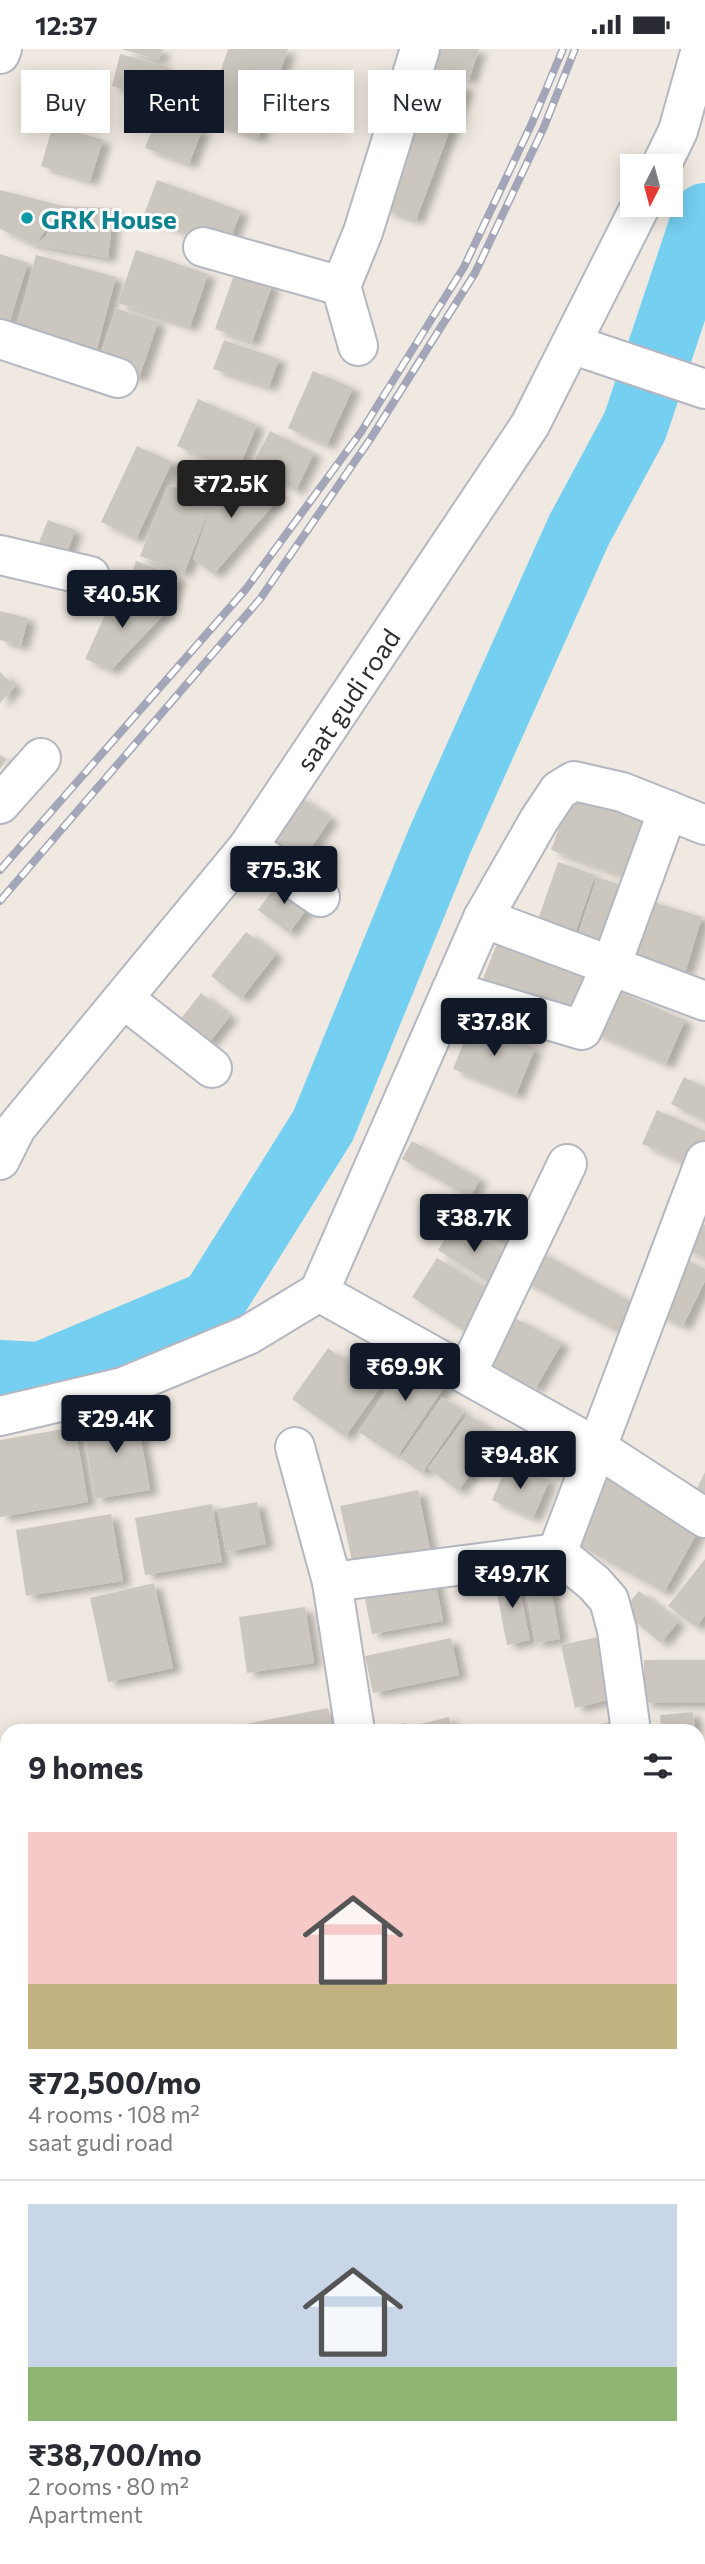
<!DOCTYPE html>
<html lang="en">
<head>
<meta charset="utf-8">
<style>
	:root { --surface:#fff; --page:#f7f7f7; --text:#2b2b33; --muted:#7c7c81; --line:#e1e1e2; --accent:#111827 }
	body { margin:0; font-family:Commissioner,sans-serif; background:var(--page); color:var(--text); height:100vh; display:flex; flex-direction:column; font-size:26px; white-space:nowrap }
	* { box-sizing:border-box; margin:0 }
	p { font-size:23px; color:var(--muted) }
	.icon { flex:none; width:38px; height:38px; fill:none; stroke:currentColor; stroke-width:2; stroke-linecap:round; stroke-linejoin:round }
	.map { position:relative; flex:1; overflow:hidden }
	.panel { position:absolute; left:0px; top:1675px; width:705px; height:842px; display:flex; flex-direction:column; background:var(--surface); border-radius:21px 21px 0 0; box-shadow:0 4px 18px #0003 }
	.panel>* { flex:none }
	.top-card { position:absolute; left:21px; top:21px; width:663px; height:63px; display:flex; gap:14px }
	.needle { width:46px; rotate:186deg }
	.controls { position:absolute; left:620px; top:105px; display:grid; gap:14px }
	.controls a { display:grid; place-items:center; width:63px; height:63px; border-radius:0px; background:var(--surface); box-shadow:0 4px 18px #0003; font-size:35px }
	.price { position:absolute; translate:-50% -60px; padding:0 16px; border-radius:7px; background:var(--accent); color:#fff; font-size:23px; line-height:46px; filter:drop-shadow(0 2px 4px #0008) }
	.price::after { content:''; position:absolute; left:50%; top:42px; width:21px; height:16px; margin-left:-10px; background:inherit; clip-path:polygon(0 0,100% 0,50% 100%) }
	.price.selected { background:#222; color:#fff }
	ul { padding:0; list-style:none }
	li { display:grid; align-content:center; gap:14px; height:371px; padding:0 28px }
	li+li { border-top:2px solid var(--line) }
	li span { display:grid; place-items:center; height:217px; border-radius:0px; color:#555 }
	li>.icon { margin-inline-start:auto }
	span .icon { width:126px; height:126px; fill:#fffc; stroke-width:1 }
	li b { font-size:30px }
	h2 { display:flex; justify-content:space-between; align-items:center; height:84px; padding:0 28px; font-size:30px }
	.chip { padding:0 24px; border-radius:0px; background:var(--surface); box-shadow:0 4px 18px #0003; font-size:24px; line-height:63px }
	.chip.selected { background:var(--accent); color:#fff }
	.status { display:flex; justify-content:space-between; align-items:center; height:49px; padding:0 35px; background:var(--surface); direction:ltr }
	.status svg { height:19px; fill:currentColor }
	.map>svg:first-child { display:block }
	.cemetery { fill:#c8d9b8 }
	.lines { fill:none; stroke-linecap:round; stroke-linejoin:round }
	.river { stroke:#75cff0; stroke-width:66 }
	.building { fill:#cbc7bf; filter:url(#shadow) }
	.minor-casing { stroke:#b4b7c1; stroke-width:42 }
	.minor { stroke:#fff; stroke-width:38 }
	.rail-casing { stroke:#a3a6b8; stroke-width:8 }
	.rail { stroke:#fff; stroke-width:5; stroke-dasharray:16; stroke-linecap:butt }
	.culture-dot { fill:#0f9aa8; stroke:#fff; stroke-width:2.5 }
	.labels { text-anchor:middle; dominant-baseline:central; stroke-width:6; stroke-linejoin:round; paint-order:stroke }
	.culture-label { font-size:26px; font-weight:bold; fill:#0d838f; stroke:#fff; text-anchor:start }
	.street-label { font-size:26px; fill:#2e2e2e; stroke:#fff }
</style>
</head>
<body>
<div class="status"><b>12:37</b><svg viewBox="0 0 49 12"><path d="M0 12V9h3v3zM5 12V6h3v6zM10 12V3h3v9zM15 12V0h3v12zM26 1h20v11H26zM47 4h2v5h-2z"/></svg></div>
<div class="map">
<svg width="705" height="2515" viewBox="0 0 705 2515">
	<defs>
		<filter id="shadow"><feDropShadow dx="8" dy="4.5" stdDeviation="3.5" flood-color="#0004"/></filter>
	</defs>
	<rect width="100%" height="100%" fill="#efe9e1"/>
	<!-- cemetery -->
	<path class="cemetery" d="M705,2320V2493L698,2490V2339Z"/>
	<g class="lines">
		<!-- river -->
		<path class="river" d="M0,1324L41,1326L212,1254L323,1077L440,791L579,481L635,377L705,167"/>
	</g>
	<!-- building -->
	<g class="building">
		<path d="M121,0H162L159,11Z"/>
		<path d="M228,0H288L258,89L204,71Z"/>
		<path d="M441,0H479L469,31L435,20Z"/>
		<path d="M120,5L165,17L155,49L112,37Z"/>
		<path d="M425,27L466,38L416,171L384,161Z"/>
		<path d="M158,65L202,81L189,115L145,99Z"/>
		<path d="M53,76L103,91L90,132L41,117Z"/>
		<path d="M157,131L241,162L227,198L143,168Z"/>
		<path d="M0,141L63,157L114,159L108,209L35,196L46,187L61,159L35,196L0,180Z"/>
		<path d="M136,201L208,225L190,278L118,254Z"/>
		<path d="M0,205L28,214L6,284L0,282Z"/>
		<path d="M36,206L116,228L96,303L16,281Z"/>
		<path d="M235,223L272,236L252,293L215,280Z"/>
		<path d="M116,259L158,273L139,329L97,315Z"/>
		<path d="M224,291L279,310L269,338L213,320Z"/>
		<path d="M313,322L353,339L327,396L288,379Z"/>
		<path d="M198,350L257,376L237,423L177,397Z"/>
		<path d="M270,382L314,404L296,441L251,418Z"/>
		<path d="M137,397L172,413L136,490L101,473Z"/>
		<path d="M223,423L280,448L214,525L193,510Z"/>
		<path d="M168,436L212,453L184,524L140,507Z"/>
		<path d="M48,471L75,481L64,512L36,501Z"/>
		<path d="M136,512L179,528L168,557L126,541Z"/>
		<path d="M115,544L168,561L111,621L85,610Z"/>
		<path d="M0,562L28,569L21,597L0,591Z"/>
		<path d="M0,623L15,637L0,654Z"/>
		<path d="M0,706L7,710L0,720Z"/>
		<path d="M573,740L652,768L631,830L551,801Z"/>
		<path d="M298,747L331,769L298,818L264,795Z"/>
		<path d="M558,813L595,826L572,893L535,879Z"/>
		<path d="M597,828L628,838L607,901L576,891Z"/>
		<path d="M280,831L311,854L289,884L258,861Z"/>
		<path d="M638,848L702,868L685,924L621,905Z"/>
		<path d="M246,883L276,905L241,950L211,927Z"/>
		<path d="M499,889L586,922L568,969L481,935Z"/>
		<path d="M610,938L685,971L666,1015L591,982Z"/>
		<path d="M201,944L230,967L208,995L179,972Z"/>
		<path d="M472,973L535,999L516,1046L453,1020Z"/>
		<path d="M684,1028L705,1038V1072L671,1055Z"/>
		<path d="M657,1061L705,1082V1093L694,1118L642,1095Z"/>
		<path d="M412,1092L480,1130L470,1148L402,1110Z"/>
		<path d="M477,1149L528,1180L515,1202L464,1171Z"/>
		<path d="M696,1172L705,1176V1209L683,1199Z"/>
		<path d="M455,1173L511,1208L493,1236L438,1201Z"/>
		<path d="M536,1201L637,1256L622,1285L520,1230Z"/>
		<path d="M678,1207L705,1220V1232L683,1277L651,1262Z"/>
		<path d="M437,1209L493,1244L468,1284L412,1248Z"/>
		<path d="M513,1268L562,1294L535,1340L487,1313Z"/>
		<path d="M328,1299L381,1337L345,1388L292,1350Z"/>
		<path d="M413,1301L452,1326L397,1408L359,1383Z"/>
		<path d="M442,1348L464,1363L422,1424L400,1409Z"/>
		<path d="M136,1362L150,1441L95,1450L82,1371Z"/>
		<path d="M468,1365L498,1387L458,1442L428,1419Z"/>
		<path d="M75,1378L88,1453L0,1468V1391Z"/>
		<path d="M508,1414L549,1432L533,1469L492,1451Z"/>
		<path d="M705,1423V1459L691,1452Z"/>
		<path d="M609,1426L701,1477L664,1543L573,1493Z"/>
		<path d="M418,1441L430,1501L353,1516L340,1457Z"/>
		<path d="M257,1453L266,1495L226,1503L218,1460Z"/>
		<path d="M212,1455L222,1513L145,1526L135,1469Z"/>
		<path d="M111,1465L123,1532L26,1547L16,1481Z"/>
		<path d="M705,1510V1566L696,1578L668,1557Z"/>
		<path d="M547,1516L560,1590L535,1594L523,1521Z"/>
		<path d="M516,1525L530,1591L507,1596L494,1529Z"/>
		<path d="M434,1526L443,1572L372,1585L363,1540Z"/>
		<path d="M154,1534L173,1619L108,1633L90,1549Z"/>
		<path d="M639,1542L678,1573L661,1594L622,1562Z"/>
		<path d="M305,1558L314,1614L247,1624L239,1568Z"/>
		<path d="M598,1588L612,1650L575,1659L561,1596Z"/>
		<path d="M451,1589L459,1626L373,1644L365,1607Z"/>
		<rect x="644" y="1611" width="61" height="43"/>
		<path d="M328,1659L333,1682H220V1680Z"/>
		<path d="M693,1663L695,1682H661L660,1666Z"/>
		<path d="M449,1668L452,1682H413L412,1677Z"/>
		<path d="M615,1672L618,1682H571V1681Z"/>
		<path d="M405,1674L407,1682H380V1681Z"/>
		<path d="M0,2072L7,2075L0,2093Z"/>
		<path d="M7,2392V2455L5,2458L0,2455V2403Z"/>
		<path d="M0,2480L7,2485V2510H12L8,2515H0Z"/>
		<path d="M166,2510H224L228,2515H170Z"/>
	</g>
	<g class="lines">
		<!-- minor casing -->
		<g class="minor-casing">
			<g id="minor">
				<path d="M0,5L2,0"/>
				<path d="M661,117L678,82L701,0"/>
				<path d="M203,198L341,237"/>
				<path d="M0,290L118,329"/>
				<path d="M571,295L705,340"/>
				<path d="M358,297L341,237L363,183L420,0"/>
				<path d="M0,506L90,527"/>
				<path d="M0,755L41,709"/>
				<path d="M248,798L320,848"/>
				<path d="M483,869L705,952"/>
				<path d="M451,942L582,981L611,917L668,761"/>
				<path d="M124,950L212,1019"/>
				<path id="s1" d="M0,1111L16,1079L248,798L530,376L641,156"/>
				<path d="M319,1243L596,1398L705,1469"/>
				<path d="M467,1324L567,1115"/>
				<path d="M0,1367L123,1338L248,1286L319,1243L483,869L539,771L559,741L574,732L622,743L705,776"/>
				<path d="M295,1398L332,1533L355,1682"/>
				<path d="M557,1504L594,1534L609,1551L617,1581L631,1682"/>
				<path d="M332,1533L557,1504L705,1112"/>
				<path d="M698,1725H705"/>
				<path d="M0,1773L7,1801"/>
				<path d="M0,2056L7,2058"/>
				<path d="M698,2216L705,2200"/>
				<path d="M266,2510L270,2515"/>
				<path d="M124,2515L127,2510"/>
				<path d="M585,2515L587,2510"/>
			</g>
		</g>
		<!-- minor -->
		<use href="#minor" class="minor"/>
		<!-- rail casing -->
		<g class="rail-casing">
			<g id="rail">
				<path d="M0,821L246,540L361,383L464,218L532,74L563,0"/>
				<path d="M0,852L260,550L371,389L475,224L544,78L575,0"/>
			</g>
		</g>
		<!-- rail -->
		<use href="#rail" class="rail"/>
	</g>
	<!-- markers -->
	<circle class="culture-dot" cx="27" cy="169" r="7"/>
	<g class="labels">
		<!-- culture labels -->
		<g class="culture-label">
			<text x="41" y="169">GRK House</text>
		</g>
		<!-- street labels -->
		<g class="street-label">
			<text stroke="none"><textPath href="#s1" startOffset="578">saat gudi road</textPath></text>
		</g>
	</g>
</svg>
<div class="controls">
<a><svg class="needle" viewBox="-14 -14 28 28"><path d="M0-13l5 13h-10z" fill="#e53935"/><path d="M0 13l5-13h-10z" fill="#7c7c81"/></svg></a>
</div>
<b class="price selected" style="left:231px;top:471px">₹72.5K</b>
<b class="price" style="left:122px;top:581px">₹40.5K</b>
<b class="price" style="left:284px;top:857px">₹75.3K</b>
<b class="price" style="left:494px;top:1009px">₹37.8K</b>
<b class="price" style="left:474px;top:1205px">₹38.7K</b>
<b class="price" style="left:405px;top:1354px">₹69.9K</b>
<b class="price" style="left:116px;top:1406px">₹29.4K</b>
<b class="price" style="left:520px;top:1442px">₹94.8K</b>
<b class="price" style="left:512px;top:1561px">₹49.7K</b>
<div class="top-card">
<a class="chip">Buy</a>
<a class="chip selected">Rent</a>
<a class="chip">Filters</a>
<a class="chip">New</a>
</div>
<section class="panel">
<h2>9 homes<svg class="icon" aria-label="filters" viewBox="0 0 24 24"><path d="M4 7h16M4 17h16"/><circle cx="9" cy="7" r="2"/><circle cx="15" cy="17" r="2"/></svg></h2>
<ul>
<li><span style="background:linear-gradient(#f6c9c9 70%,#c2b280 0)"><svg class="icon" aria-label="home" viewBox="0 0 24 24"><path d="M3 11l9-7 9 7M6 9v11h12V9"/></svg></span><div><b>₹72,500/mo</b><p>4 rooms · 108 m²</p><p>saat gudi road</p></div></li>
<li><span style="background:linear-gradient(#c9d6e8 75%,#8fb573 0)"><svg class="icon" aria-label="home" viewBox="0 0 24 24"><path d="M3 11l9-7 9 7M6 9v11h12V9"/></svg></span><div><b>₹38,700/mo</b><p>2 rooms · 80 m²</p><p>Apartment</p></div></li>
</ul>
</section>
</div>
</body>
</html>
